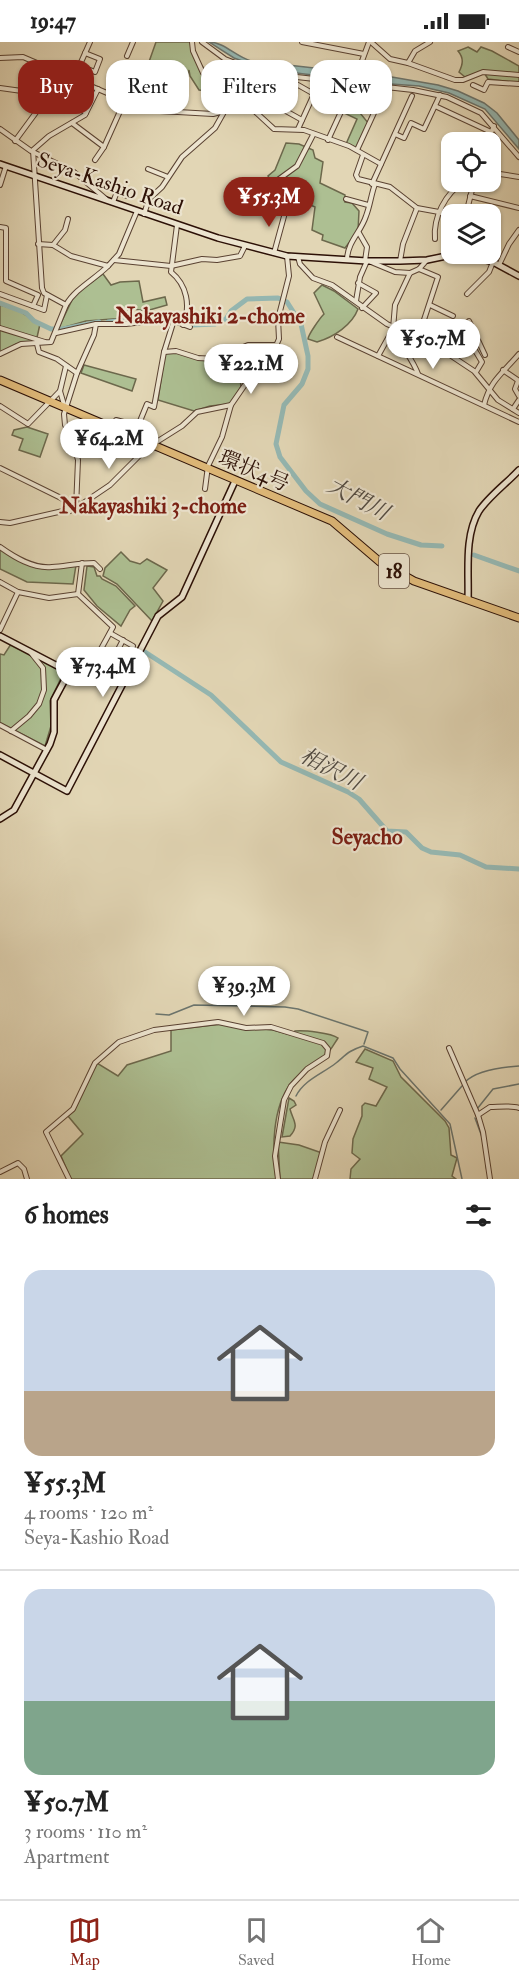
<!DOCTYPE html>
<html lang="en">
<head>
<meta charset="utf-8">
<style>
	:root { --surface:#fff; --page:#f2f2f2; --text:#222; --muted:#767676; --line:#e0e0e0; --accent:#8f2418 }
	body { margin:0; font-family:"IM FELL Double Pica","Noto Serif JP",serif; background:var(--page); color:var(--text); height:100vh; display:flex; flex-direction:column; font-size:22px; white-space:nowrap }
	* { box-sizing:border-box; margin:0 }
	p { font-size:20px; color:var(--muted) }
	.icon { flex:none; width:33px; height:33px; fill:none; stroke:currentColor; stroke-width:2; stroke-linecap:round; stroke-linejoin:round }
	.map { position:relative; height:1137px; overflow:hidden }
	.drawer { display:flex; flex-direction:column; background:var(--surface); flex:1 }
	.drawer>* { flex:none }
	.banner { position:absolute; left:18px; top:18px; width:483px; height:54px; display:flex; gap:12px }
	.fabs { position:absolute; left:441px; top:90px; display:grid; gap:12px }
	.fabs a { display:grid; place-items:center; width:60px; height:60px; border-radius:12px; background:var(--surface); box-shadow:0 2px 4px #0004; font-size:30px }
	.price { position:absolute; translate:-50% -51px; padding:0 14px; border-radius:21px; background:#fff; color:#222; font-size:20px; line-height:39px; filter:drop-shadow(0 2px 3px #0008) }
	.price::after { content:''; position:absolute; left:50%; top:36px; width:18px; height:14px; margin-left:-9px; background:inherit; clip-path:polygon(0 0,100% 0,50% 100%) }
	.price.selected { background:var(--accent); color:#fff }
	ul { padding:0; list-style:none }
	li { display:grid; align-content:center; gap:12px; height:318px; padding:0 24px }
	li+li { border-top:2px solid var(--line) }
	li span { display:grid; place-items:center; height:186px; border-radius:18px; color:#555 }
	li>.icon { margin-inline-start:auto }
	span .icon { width:108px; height:108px; fill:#fffc; stroke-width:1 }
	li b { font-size:26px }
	h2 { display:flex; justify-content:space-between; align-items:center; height:72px; padding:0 24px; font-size:26px }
	.tag { padding:0 21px; border-radius:18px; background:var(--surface); box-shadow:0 2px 4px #0004; font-size:21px; line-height:54px }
	.tag.selected { background:var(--accent); color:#fff }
	.status { display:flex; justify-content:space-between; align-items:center; height:42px; padding:0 30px; background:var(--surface); direction:ltr }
	.status svg { height:16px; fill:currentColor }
	.menu { display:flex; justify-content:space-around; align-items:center; height:84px; border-top:2px solid var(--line); background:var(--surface); font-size:16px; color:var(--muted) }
	.menu a { display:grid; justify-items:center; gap:3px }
	.menu .selected { color:var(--accent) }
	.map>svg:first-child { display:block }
	.green { fill:#adbf92; stroke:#6c684c; stroke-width:1.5 }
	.water { fill:#95b8b3; stroke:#6b756e; stroke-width:1.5 }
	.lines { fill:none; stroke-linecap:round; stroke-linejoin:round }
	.stream { stroke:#6b756e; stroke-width:1.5 }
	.river { stroke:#95b8b3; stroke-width:5 }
	.street-casing { stroke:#5a4232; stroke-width:6 }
	.secondary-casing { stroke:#2c1006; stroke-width:8 }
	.primary-casing { stroke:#2c1006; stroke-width:9 }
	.street { stroke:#ece4cf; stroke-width:4 }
	.secondary { stroke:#ece4cf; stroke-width:5 }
	.primary { stroke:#e1bb7a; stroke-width:7 }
	.labels { text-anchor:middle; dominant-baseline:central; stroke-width:4.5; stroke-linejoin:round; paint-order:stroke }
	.shield { fill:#ece4cf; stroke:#665042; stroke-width:1.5 }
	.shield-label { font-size:20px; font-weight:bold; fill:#2c1006 }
	.street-label { font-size:21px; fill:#2c1006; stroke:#ece4cf }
	.neighbourhood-label { font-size:22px; font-weight:bold; fill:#7a1f14; stroke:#ece4cf }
	.water-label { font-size:22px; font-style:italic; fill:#514b43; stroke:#ece4cf }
</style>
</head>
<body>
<div class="status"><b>19:47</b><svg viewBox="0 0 49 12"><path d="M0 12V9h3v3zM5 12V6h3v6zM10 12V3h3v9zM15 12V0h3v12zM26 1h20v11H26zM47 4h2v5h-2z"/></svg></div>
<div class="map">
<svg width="519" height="1137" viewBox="0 0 519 1137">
	<rect width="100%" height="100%" fill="#e2d6b5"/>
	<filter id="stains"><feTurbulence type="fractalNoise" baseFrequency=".00333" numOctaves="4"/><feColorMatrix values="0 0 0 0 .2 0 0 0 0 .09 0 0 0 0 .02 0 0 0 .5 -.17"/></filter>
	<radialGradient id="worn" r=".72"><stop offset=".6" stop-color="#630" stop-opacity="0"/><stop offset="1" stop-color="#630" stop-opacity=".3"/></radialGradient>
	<!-- green -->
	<g class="green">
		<path d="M156,0H191L193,12L205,28C216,28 226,28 233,36L232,47L237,61L223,47L220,50L199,48L190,34L189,28L188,32L172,30L171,41L166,50L155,47L149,61L141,58L142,53L138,51Z"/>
		<path d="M468,5L477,10L481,5L492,9L519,24V41L488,37L483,29L465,35L459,30C463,22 464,16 458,9Z"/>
		<path d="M354,44L371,45L360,71L369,82L358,106L346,102L357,77L342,70Z"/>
		<path d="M286,101L299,102L313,108L315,116L323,120L320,141L345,153V160L352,161L359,169L358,189L345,206L322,198L323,193L312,188L315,165L292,155L290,148L269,136L268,134L275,128Z"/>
		<path d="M103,232L111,243L120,240L139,239L143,260L165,255L167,263L146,269L127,266L126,276L86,279L58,287L75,252Z"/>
		<path d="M322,243L334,249L358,267C352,283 334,295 317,300L308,297C308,293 320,276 324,272L314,251Z"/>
		<path d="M0,263L18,268L40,282L36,300L16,302L3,311L0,310Z"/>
		<path d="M171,309L200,317L233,311L238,320L241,345L230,362L210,364L194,369L158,358L165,311Z"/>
		<path d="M84,323L136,337L132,349L81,331Z"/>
		<path d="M27,385L48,392L40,415L19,408L23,397L12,393L14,388Z"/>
		<path d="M0,506L32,524L76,523L73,542L27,540L0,527Z"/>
		<path d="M121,510L130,519L140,522L147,517L167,528L153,546L163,559L152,579L117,542L103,534L105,526Z"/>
		<path d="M87,524L94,525L97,534H100L102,537L116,544L135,564L130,568L121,584L97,564L84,548Z"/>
		<path d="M11,602L64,630L50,659L51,684L45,704L0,681V612L4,613Z"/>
		<path d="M222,982L273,988L291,993L295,989C304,988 331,991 338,996C334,1002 330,1010 324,1015C314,1024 300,1029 291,1041C272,1066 272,1107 276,1137H71L61,1114L83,1092L68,1074L74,1069L97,1021L118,1034L127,1023L171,1009V988Z"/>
		<path d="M365,1007L393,1019L401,1035L445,1079L449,1086L451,1113L457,1116L452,1134L456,1137H350L351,1127L360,1117L352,1111L353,1097L362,1074V1064L365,1061L376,1064L387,1045L369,1037L373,1026L356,1020Z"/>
		<path d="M289,1056L294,1059L296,1063L290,1067C293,1079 300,1083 290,1094L282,1095Z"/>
		<path d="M278,1100L299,1103L322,1111L313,1137H280Z"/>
	</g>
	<!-- water -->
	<path class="water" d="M209,0C224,0 236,15 251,19L386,34L438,43L458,49L484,61L497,71L519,98V107L485,67L449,51L419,44L377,41L264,27L234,16Z"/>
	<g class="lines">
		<!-- stream -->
		<g class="stream">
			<path d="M156,972L169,973L194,963L285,965L298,967L368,990L364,1002"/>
			<path d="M465,1040C477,1028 502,1025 519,1024"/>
			<path d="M296,1054C304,1038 322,1032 336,1021C347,1012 348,1009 363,1004L393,1016L400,1027L450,1082L462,1137"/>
			<path d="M477,1067L493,1047L519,1042"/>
			<path d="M441,1068L462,1044"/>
			<path d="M475,1076L482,1095"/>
			<path d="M486,1124L488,1133"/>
		</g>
		<!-- river -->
		<g class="river">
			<path d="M0,261L26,271L34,279L51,287H63L99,280"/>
			<path d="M108,280L171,274L193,283L215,282L226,277L231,269L247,257L278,256L287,260L301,282L308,314V327L302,342L284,363L276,402L280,415L306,449L320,462L387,492L421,503L442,504"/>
			<path d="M474,513L519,529"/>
			<path d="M145,610L211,653L281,720L348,750L359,757L387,789L406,790L422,806L431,810L460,813L486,825L519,827"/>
		</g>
		<!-- street casing -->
		<g class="street-casing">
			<g id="street">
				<path d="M192,0L193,9L203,31L225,35L302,78"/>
				<path d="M202,0L225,17L261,31L413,48L447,55L481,71L519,115"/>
				<path d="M302,0L364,12"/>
				<path d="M371,0L390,17L408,21L455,38H463L483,30L519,33"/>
				<path d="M508,5L519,10"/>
				<path d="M127,14L133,0"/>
				<path d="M0,16L23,15L121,57L160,69L213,72L248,63L274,87L304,88L349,104L381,122"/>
				<path d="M408,21L415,9L430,0"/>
				<path d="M80,24L95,30L100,17L85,11"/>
				<path d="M74,36L90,0"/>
				<path d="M473,43L484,48L488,40L519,42"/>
				<path d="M0,46L65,55L86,71"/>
				<path d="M98,47L85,73L49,94L33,108L42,246L44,251L66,263C75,247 95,237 108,224"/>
				<path d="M246,63L244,54L254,32L291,39L314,52"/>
				<path d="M435,64L491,90"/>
				<path d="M72,81L104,105L95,118"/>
				<path d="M0,87L31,109L74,130L106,157"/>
				<path d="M298,87L319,41"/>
				<path d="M395,92L404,96L411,81L424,87L440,53"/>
				<path d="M328,98L352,46L369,0"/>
				<path d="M15,99L40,65L29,61L42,23"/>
				<path d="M487,100L494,84"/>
				<path d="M104,105L125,58"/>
				<path d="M357,108L385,47"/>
				<path d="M363,113L356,133L358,137L390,145L417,166L439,170L452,176"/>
				<path d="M148,127L168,135"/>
				<path d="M490,133L500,132L519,135"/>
				<path d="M372,142L412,54"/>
				<path d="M0,143L6,124"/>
				<path d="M470,154L519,166"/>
				<path d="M346,157L368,163"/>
				<path d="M113,160L117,150L127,154"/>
				<path d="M144,172L149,157L162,145L182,115L215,86L224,70"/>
				<path d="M466,172L474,140"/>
				<path d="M177,183L171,230C187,243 191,264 183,283"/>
				<path d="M0,185L6,186V239L38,253L33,264"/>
				<path d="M359,191L367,205L365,219"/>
				<path d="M435,197C433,176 445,151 464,140"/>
				<path d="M38,202L53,203L71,214L108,224L119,212L137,169"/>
				<path d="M53,203L65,188L68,177"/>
				<path d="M274,211L286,167L299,156L298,152L275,140L297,124L313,93"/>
				<path d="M298,215L300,222L313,236L332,243L387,282L441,307L474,329L498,358L519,371"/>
				<path d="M347,217C348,199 361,190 366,174C370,164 371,153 375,142"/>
				<path d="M114,218L171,224L202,217L217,218L240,214L245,204"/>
				<path d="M400,219L403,202L417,166"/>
				<path d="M371,220L395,230L410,231"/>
				<path d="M499,223L509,202L519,188"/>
				<path d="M358,241L376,251L362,266"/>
				<path d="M0,252L44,268L47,253"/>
				<path d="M467,252L489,230L493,220"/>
				<path d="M356,259L360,235L367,219"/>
				<path d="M430,263L453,274"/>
				<path d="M469,279L485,313"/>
				<path d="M0,286L45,300"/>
				<path d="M394,286C399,303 412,315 418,332"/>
				<path d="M56,291L96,282H126L169,277L190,285"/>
				<path d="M337,295L519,380"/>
				<path d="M418,296L438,235L419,227"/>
				<path d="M470,300L482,320L476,330"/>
				<path d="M37,302L39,310L57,317L77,331"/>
				<path d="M443,308L451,293"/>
				<path d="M164,310L176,309L198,316L215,317L248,303H277"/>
				<path d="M0,312L21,302L51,300L66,263"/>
				<path d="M378,314L393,287L395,263L410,231L419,227L427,218"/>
				<path d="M503,328L519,339"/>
				<path d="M518,339L515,347L519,354"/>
				<path d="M484,363C490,338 504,330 519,312"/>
				<path d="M0,364L28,382L60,349"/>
				<path d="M65,366L60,349L66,324"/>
				<path d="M513,367L519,358"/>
				<path d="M112,386L116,378L138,384L147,362L154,365L164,310L174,278"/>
				<path d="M0,426L63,457L70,469"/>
				<path d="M205,447L208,424L222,395L231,363L260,321L275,306L279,297L278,277L289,234L287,214"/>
				<path d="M76,466L78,418L73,400L65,383L64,372L77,331L94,293L96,282"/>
				<path d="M0,480L10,481L76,466L110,443L147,406L182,384L197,370L231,363"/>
				<path d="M0,505C14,515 33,527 52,525C66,524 79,521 94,521L100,527"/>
				<path d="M0,540L18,550L49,556L78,552L113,585L85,636L81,637L69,630"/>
				<path d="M78,552L82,521"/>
				<path d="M0,588L18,550"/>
				<path d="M99,612L122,625L133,604L110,591"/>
				<path d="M112,619L123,598"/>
				<path d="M0,683L47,708"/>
				<path d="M11,689L29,674L39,662L44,648L43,626L31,611"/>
				<path d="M449,1006L478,1073L483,1090L490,1137"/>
				<path d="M478,1073L490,1065C498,1065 512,1063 519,1066"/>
				<path d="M0,1130L18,1121L24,1127L27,1137"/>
				<path d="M69,1137L46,1090L73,1067L95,1021L119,1000L154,988L218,980L246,986L271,985L323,1001L328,1007L327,1014L307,1027L291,1044L284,1058L275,1114L278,1137"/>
				<path d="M315,1137L325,1100L340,1068"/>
			</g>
		</g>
		<!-- secondary casing -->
		<g class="secondary-casing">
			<g id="secondary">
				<path d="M0,122L218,196L287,214L367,219H400L427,218L456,212"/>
				<path d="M464,212L493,220L519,234"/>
				<path d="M468,558C469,530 464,494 479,469C489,454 507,441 519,428"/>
				<path d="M0,594L69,630L54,658V690L50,702L14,768L0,777"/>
				<path d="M0,713L67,749L158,574L182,555L235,439"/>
			</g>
		</g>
		<!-- primary casing -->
		<g class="primary-casing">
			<path id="primary" d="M0,338L332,479L380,520L414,539L519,576"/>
		</g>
		<!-- street -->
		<use href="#street" class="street"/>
		<!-- secondary -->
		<use href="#secondary" class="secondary"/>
		<!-- primary -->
		<use href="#primary" class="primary"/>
	</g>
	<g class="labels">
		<!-- shield labels -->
		<rect class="shield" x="379" y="512" width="30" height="34" rx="4.5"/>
		<g class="shield-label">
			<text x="394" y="529">18</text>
		</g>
		<!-- street labels -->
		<g class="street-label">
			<text transform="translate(110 142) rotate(19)">Seya-Kashio Road</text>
			<text transform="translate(254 429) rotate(23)">環状4号</text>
		</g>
		<!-- neighbourhood labels -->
		<g class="neighbourhood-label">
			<text x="210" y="274">Nakayashiki 2-chome</text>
			<text x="153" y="464">Nakayashiki 3-chome</text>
			<text x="367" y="795">Seyacho</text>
		</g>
		<!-- water labels -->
		<g class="water-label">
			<text transform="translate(358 457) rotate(28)">大門川</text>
			<text transform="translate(331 727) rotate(27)">相沢川</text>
		</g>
	</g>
	<rect width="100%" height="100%" filter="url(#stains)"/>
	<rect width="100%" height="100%" fill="url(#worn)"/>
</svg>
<div class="fabs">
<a><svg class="icon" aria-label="locate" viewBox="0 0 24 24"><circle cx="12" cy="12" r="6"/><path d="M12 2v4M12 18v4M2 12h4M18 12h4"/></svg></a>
<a><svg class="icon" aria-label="layers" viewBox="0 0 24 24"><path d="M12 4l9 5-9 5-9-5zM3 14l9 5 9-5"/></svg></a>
</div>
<b class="price selected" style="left:269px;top:186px">¥55.3M</b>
<b class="price" style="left:433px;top:328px">¥50.7M</b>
<b class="price" style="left:251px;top:353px">¥22.1M</b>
<b class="price" style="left:109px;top:428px">¥64.2M</b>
<b class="price" style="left:103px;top:656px">¥73.4M</b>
<b class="price" style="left:244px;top:975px">¥39.3M</b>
<div class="banner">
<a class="tag selected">Buy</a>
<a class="tag">Rent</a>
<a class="tag">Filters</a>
<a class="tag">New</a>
</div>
</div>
<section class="drawer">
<h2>6 homes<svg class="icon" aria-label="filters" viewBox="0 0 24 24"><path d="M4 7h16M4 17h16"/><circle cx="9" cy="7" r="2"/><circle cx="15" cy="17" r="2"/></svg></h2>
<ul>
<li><span style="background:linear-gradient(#c9d6e8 65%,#b9a48a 0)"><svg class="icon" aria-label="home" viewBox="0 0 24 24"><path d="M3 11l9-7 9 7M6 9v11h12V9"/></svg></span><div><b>¥55.3M</b><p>4 rooms · 120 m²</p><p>Seya-Kashio Road</p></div></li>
<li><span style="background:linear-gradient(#c9d6e8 60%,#7fa58c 0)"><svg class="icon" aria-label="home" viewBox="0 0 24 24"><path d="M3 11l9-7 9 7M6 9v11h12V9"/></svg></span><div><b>¥50.7M</b><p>3 rooms · 110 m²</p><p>Apartment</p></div></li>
</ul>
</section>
<nav class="menu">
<a class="selected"><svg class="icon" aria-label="map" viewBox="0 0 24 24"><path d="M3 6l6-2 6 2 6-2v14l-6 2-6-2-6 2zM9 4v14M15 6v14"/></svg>Map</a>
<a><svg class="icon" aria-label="saved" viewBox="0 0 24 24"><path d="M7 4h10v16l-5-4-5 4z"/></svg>Saved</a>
<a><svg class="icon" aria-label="home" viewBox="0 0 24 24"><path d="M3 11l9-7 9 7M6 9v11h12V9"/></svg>Home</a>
</nav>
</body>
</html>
